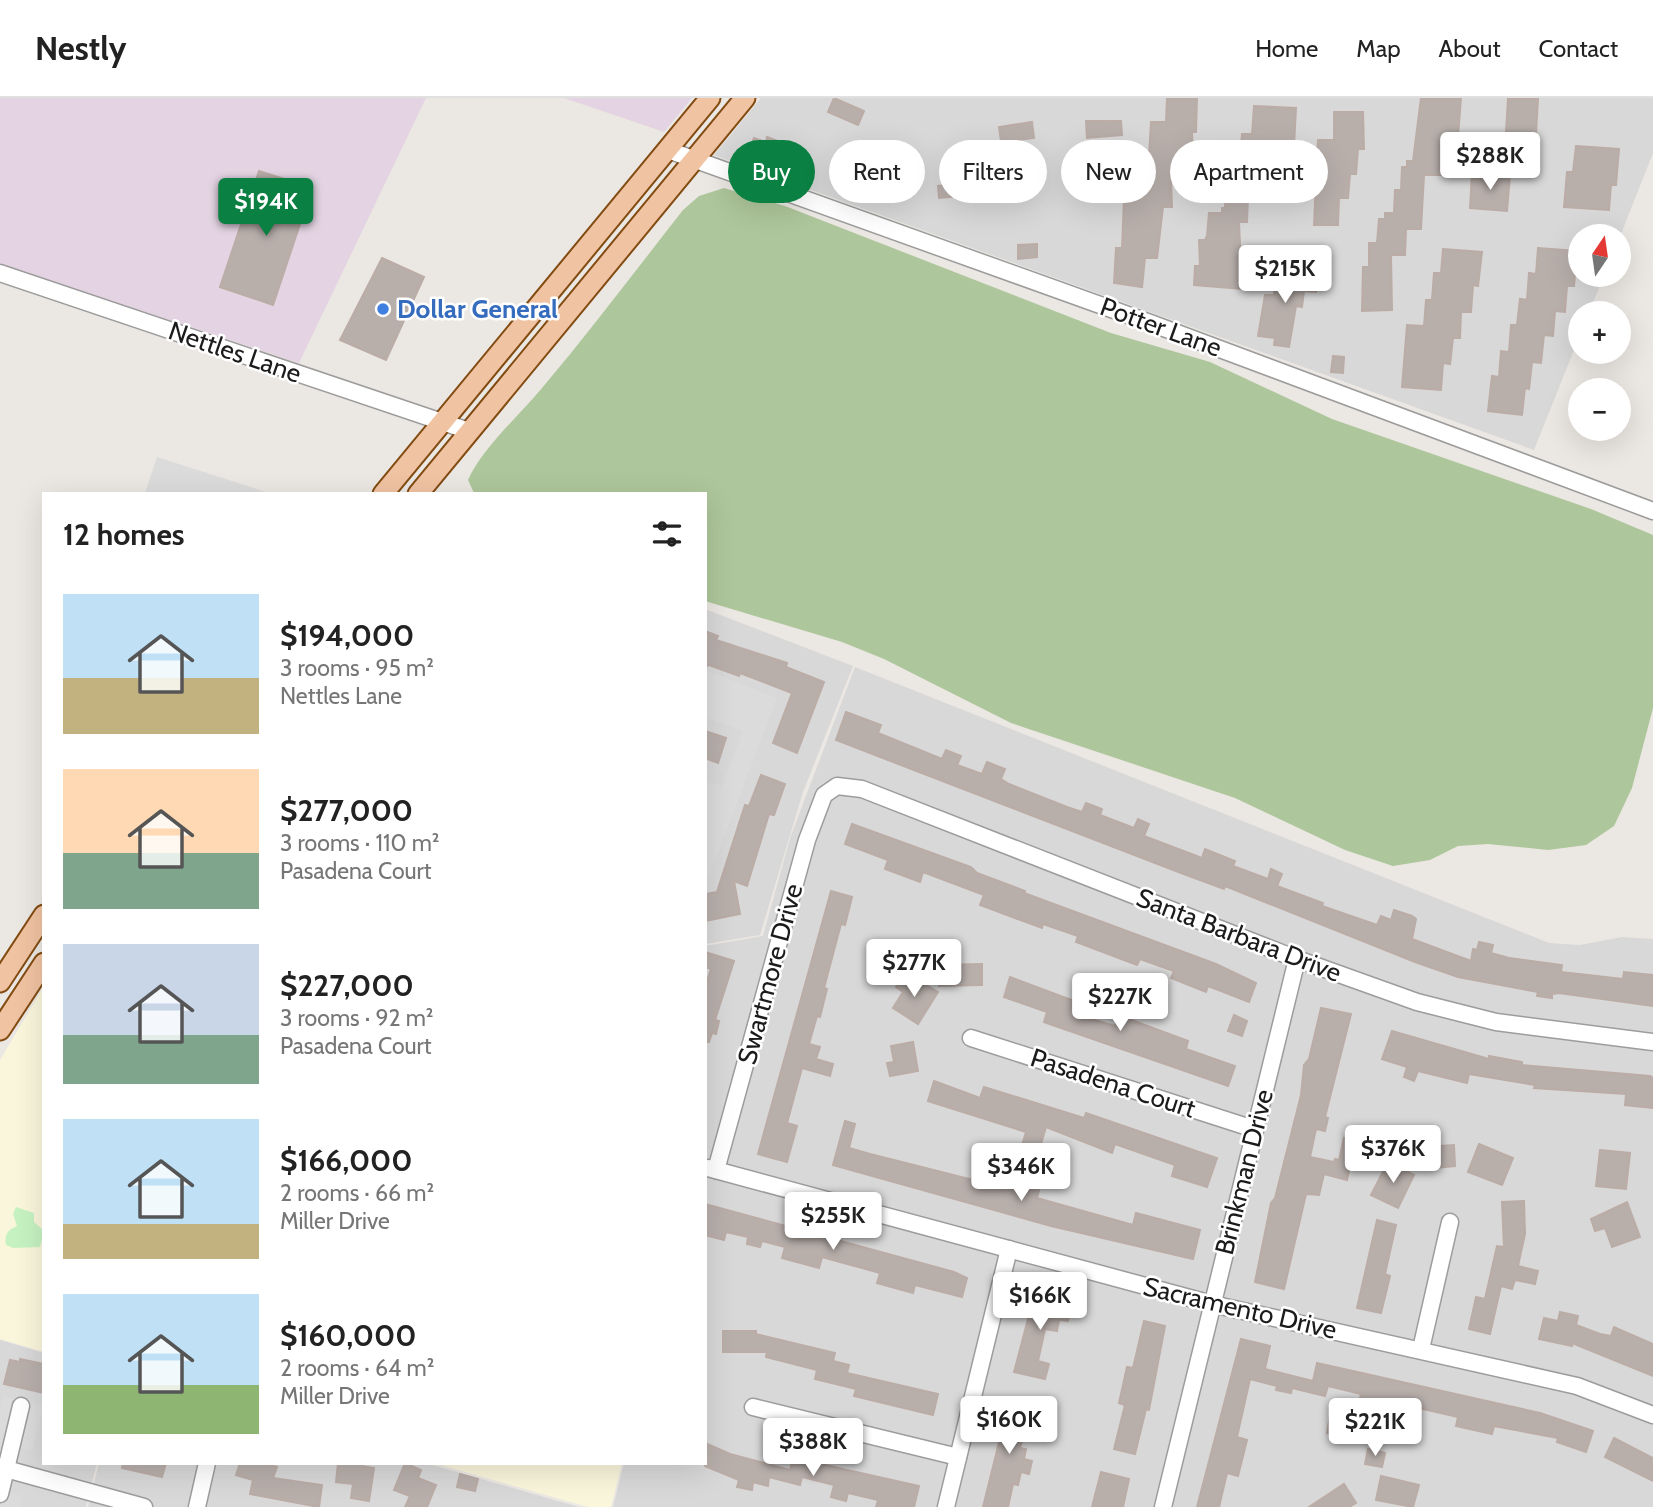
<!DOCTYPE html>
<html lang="en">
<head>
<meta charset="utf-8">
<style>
	:root { --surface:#fff; --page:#f6f6f6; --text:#222; --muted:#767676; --line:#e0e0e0; --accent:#0b8043 }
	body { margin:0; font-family:Cabin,sans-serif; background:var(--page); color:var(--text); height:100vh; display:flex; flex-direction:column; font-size:26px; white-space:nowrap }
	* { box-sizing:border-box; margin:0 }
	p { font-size:23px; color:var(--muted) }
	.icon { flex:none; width:38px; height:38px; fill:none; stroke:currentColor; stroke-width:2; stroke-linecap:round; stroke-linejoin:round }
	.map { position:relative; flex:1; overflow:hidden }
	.sheet { position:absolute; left:42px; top:394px; width:665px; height:973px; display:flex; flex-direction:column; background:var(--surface); border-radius:0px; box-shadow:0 7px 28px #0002 }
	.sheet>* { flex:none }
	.top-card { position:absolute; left:728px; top:42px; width:665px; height:63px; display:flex; gap:14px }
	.needle { width:46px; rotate:13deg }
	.controls { position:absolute; left:1568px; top:126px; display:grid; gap:14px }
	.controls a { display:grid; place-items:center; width:63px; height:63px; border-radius:50%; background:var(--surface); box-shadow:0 7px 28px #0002; font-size:35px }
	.price { position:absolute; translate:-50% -60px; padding:0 16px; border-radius:7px; background:#fff; color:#222; font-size:23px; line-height:46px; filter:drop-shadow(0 2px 4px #0008) }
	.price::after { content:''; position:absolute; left:50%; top:42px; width:21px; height:16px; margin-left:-10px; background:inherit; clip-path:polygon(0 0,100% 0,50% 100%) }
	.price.selected { background:var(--accent); color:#fff }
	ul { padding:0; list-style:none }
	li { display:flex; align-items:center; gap:21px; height:175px; padding:0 21px }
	li span { display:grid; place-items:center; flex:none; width:196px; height:140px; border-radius:0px; color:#555 }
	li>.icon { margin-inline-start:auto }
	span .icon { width:84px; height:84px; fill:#fffc; stroke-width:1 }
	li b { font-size:30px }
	h2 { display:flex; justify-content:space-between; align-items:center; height:84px; padding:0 21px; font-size:30px }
	.chip { padding:0 24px; border-radius:32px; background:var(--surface); box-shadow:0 7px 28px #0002; font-size:24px; line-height:63px }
	.chip.selected { background:var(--accent); color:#fff }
	header { display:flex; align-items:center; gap:42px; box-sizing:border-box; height:98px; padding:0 35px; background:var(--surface); border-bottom:2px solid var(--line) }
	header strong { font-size:33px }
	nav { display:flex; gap:38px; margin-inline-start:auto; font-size:24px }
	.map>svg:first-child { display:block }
	.residential { fill:#d9d8d8 }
	.industrial { fill:#e4d4e3 }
	.education { fill:#faf6dc }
	.forest { fill:#aec69b }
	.park { fill:#c6f2c2 }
	.parking { fill:#dbdbdb }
	.building { fill:#b8afab; stroke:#bbaca6; stroke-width:2 }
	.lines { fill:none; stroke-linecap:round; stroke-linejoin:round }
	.minor-casing { stroke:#9c9c9c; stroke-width:19 }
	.major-casing { stroke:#824b11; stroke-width:23 }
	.minor { stroke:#fff; stroke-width:16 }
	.major { stroke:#f0c3a2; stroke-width:19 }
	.shop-dot { fill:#3f7fe0; stroke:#fff; stroke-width:2.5 }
	.labels { text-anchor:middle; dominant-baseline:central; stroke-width:5; stroke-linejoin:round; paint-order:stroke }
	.shop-label { font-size:26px; font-weight:bold; fill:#366cbe; stroke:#fff; text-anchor:start }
	.street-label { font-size:26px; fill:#1b1b1b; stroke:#fff }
</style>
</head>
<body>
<header>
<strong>Nestly</strong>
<nav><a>Home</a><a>Map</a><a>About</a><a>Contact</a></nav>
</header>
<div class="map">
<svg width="1653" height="1409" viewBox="0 0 1653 1409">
	<rect width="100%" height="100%" fill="#ebe7e2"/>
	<!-- residential -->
	<g class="residential">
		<path d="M761,0H1653V55L1619,141L1580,138V177H1604L1589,215H1580V237L1534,352L714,57Z"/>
		<path d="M705,511L853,568L803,694L760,837L705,846Z"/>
		<path d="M855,569L1549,845L1580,847L1622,839L1653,841V1409H613L624,1365H705V848L763,838L790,740Z"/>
		<path d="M0,1242L44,1255V1365H97L86,1409H0Z"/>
		<path d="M99,1365H425L579,1409H88Z"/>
	</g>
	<!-- industrial -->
	<g class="industrial">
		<path d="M0,0H426L299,265L0,166Z"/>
		<path d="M564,0H692L664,34Z"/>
	</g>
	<!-- education -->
	<g class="education">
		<path d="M44,888V1254L0,1241V962Z"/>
		<path d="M434,1365H622L611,1409H588Z"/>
	</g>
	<!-- forest -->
	<path class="forest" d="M724,90L785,108L1111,235L1210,264L1332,321L1591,411L1653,437V610L1632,690L1614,728L1586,747L1548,752L1488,746L1458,748L1430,762L1393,768L1345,752L1235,700L1011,625L884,561L842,544L705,503V396L474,395L468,382C483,349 518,319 542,290C591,232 636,172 683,112L699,98Z"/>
	<!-- park -->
	<path class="park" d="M16,1109L34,1115V1124L44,1133L40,1149L13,1150L6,1147C4,1136 8,1132 17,1128L13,1116Z"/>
	<!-- parking -->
	<g class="parking">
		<path d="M157,359L269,395H145Z"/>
		<path d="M705,572L777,600L705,788V682L722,688L743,633L705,619Z"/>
		<path d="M3,1298L43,1308L32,1353L19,1350L8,1394L23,1398L21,1409H0V1311Z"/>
	</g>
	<!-- building -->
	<g class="building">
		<path d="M834,0L864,13L858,27L828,14Z"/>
		<path d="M1167,0H1197L1196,34H1192L1193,57L1179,58L1180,82H1171L1172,109H1163L1157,160H1145L1142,189L1114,185L1116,150H1122L1124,101L1138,100L1137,75H1148L1151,24H1166Z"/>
		<path d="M1421,0H1461L1457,51L1441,50V77H1424L1421,131H1406L1405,157H1391L1392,212L1362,213L1363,169H1369V145H1377L1379,121H1385V115H1394L1395,92H1401L1402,69H1407V63H1413Z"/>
		<path d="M1508,0L1538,1L1536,36L1506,34Z"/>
		<path d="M1254,8L1296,10L1294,48L1279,47L1274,100L1248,99L1247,124H1239L1242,191L1194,187L1195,168H1200L1199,142H1205L1207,138L1209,115H1222V110H1225L1226,88L1233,89L1235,61H1240L1242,36H1252Z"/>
		<path d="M1334,14H1363L1364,51H1358L1356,76H1350L1348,100H1339L1338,127H1314L1318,42H1334Z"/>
		<path d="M1086,23H1121L1122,37L1087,40Z"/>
		<path d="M1032,24L1034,40L1018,42L1021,62L1004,64L999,29Z"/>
		<path d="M767,39L778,43L770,67L747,58L754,40L766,44Z"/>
		<path d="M1576,48L1619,51L1616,87H1611L1609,112L1564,109L1567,74H1573Z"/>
		<path d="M989,56L992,95L939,100L938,88L970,85L967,58Z"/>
		<path d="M259,73L312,90L273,207L220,189Z"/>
		<path d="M1472,75L1510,77L1507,113L1470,110Z"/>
		<path d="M1037,146V159L1018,161V147Z"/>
		<path d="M1538,150L1577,153L1574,188H1567L1565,214L1555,213L1553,238L1544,237L1541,265L1532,264L1529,291L1525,290L1522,317L1488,313L1492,278L1499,279L1501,253L1509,254L1511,227H1517L1520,201L1527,202L1529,175L1536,176Z"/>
		<path d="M1443,151L1482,154L1478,188L1473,187L1471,214H1461L1460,240H1453L1450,266L1443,265L1441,292L1402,289L1407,227L1424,228L1426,202H1432L1434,175H1441Z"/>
		<path d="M382,160L424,179L386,262L340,242Z"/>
		<path d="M1284,171L1316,173L1317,180L1316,194L1304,193L1302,209L1296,208L1289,249L1274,247L1275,240L1258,238L1265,197H1274L1275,178H1284Z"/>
		<path d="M1333,258L1344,259L1343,275L1331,274Z"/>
		<path d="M705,533L718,538L716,542L787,565L786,569L824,584L797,655L773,645L792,595L740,575L739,578L709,567L705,569Z"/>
		<path d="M846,614L881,627L878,635L942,661L946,652L961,658L957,667L982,676L987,664L1005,671L1001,681L1009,686L1067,709L1082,714L1086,705L1102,711L1100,717L1134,730L1138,721L1149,726L1144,738L1202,760L1205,751L1235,763L1233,768L1268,781L1271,771L1282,776L1277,788L1323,805L1322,808L1377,827L1381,818L1391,822L1394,812L1412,818L1416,821L1412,841L1471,863L1473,851L1477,852L1479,844L1493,847L1491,855L1509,860L1562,867L1561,874L1623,881L1624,874L1653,877V908L1559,895L1552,896V900L1537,898L1538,894L1458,879L1415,864L1225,788L1224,791L1181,775L836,642Z"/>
		<path d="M705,633L726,640L718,665L705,660Z"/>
		<path d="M761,677L785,686L774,717L769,716L747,788L734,783L740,816L705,823V796L717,794L745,707L749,708Z"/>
		<path d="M852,726L971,769L977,775L1025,793L1024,795L1216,866L1256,885L1249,904L1208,888L1206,894L1171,880L1174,873L1140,861L1137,867L1076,844L1078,838L1043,826L1042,830L980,807L984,797L923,774L920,784L885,771L888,762L845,746Z"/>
		<path d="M831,793L852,799L845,827L841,826L824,890L827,891L820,919L817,918L809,946L820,949L816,961L833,966L830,978L802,970L787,1025L797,1028L787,1064L758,1056Z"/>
		<path d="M705,854L734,863L715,922L719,923L716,936L712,935L709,944H705V889L711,871L705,869Z"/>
		<path d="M982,866V887L939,888V867Z"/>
		<path d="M904,877L911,882L913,879L938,894L918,926L893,910L903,894L896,889Z"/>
		<path d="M1010,879L1088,908L1085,919L1115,928L1118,917L1188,943L1186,951L1235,968L1228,988L1044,924L1047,914L1004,899Z"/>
		<path d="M1321,910L1351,916L1325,1019L1328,1020L1325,1033L1316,1031L1310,1059L1334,1064L1335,1061L1339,1062L1344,1040L1356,1042L1347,1082L1324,1076L1319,1097L1306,1096L1284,1191L1255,1184L1271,1105L1275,1100L1301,997L1304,967L1309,961Z"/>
		<path d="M1234,917L1247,923L1242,938L1228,933Z"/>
		<path d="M1392,933L1489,961V958L1522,964V967L1650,978L1653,980V1010L1625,1007L1626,996L1534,990L1535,987L1469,976L1467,985L1418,973L1414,983L1404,979L1407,969L1382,961Z"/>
		<path d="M913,944L918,973L890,978L887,965L894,964L891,948Z"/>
		<path d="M934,983L980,1000L984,989L1084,1020L1086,1015L1217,1060L1207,1089L1172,1078L1175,1067L1115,1046L1112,1055L1046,1029L1038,1056L1021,1051L1026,1034L928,1003Z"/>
		<path d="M845,1023L855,1026L849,1050L870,1056L1025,1095L1028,1085L1040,1088L1037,1100L1133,1127L1136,1115L1200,1132L1193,1161L1051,1128L833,1067Z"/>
		<path d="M1479,1046L1513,1060L1502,1087L1468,1074Z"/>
		<path d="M1454,1047L1455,1068L1425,1071L1424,1049Z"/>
		<path d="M1600,1052L1630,1055L1626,1091L1596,1088Z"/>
		<path d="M1388,1064L1414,1077L1398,1110L1371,1097Z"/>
		<path d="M1524,1103L1525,1136L1518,1168L1538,1173L1535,1186L1515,1182L1512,1191L1501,1188L1490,1236L1469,1231L1476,1199L1485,1201L1497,1148L1504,1149L1502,1104Z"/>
		<path d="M1627,1104L1640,1139L1612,1149L1605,1130L1595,1133L1591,1121Z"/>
		<path d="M705,1106L954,1174L967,1180L962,1199L915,1187L913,1195L877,1185L880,1175L822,1159L819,1170L782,1160L785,1149L762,1143L760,1149L747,1146L748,1139L726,1134L724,1142L705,1137Z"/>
		<path d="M1377,1122L1396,1127L1385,1176L1390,1178L1381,1215L1357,1210Z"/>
		<path d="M1036,1191L1065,1198L1062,1208L1071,1210L1068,1223L1059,1222L1057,1233L1045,1231L1038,1263L1049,1266L1045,1281L1014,1274Z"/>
		<path d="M1560,1214L1578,1218L1576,1227L1600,1236L1611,1238L1614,1229L1653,1246V1278L1572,1245V1248L1539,1241L1544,1220L1558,1223Z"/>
		<path d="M1144,1223L1165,1228L1149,1312L1146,1311L1135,1356L1114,1351L1125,1307L1119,1305L1127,1269L1133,1270Z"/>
		<path d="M723,1233H756V1236L835,1255L833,1263L849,1267L847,1275L938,1296L933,1317L854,1298L856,1291L815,1281L817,1272L766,1259L767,1254H723Z"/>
		<path d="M1241,1241L1270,1248L1265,1271L1313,1283L1317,1265L1540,1315L1593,1333L1586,1354L1557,1344L1558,1340L1494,1328L1492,1336L1456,1328L1458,1319L1397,1305L1395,1313L1359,1305L1361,1296L1328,1288L1325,1298L1292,1290L1291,1295L1276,1292L1277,1288L1250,1281L1237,1339L1247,1342L1238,1378L1227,1375L1219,1409H1197Z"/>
		<path d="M20,1261L44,1266V1295L4,1286L10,1262L20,1264Z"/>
		<path d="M1010,1300L1032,1306L1020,1350L1026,1351L1024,1361L1032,1363L1029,1376L1021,1374L1018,1387L1013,1386L1008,1409H983Z"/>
		<path d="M1330,1318L1343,1320L1340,1338L1327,1335Z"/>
		<path d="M1614,1340L1653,1360V1383L1605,1359Z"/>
		<path d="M705,1345L730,1356L790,1372L794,1355L819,1361L825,1367L919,1388L914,1409H876L878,1402L848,1395L846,1403L831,1399L834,1387L802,1379L800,1387L769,1379L768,1388L753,1384L752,1392L737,1389L739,1382L705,1368Z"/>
		<path d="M1368,1351L1385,1355L1382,1369L1365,1366Z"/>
		<path d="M123,1365H166L162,1379L122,1370Z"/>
		<path d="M240,1365H262L277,1369L273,1380L322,1387L319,1409L250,1396L253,1382L236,1377Z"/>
		<path d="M338,1365H363L362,1368L374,1370L369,1403L351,1400L353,1386L336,1384Z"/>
		<path d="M405,1365L421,1372L418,1380L436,1387L427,1409H405L410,1398L394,1392Z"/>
		<path d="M1101,1374L1129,1381L1123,1409H1092Z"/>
		<path d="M460,1376L478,1381L475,1393L457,1389Z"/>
		<path d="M1381,1378L1419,1387L1413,1409L1376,1402Z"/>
		<path d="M1344,1386L1356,1405L1349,1409H1309Z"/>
	</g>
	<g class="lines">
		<!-- minor casing -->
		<g class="minor-casing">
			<g id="minor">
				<path d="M668,52L1153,226L1653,413"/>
				<path d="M0,175L469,333"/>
				<path d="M971,940L1254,1031"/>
				<path d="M708,1070L1212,1206L1577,1288L1653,1317"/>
				<path d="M716,1072L807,742L824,697L837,688L862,691L1297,861L1417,904L1496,924L1653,944"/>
				<path d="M1421,1251L1450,1124"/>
				<path d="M753,1309L958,1359"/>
				<path d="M6,1371L144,1409"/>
				<path d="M0,1396L21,1308"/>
				<path d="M197,1409L207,1365"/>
				<path d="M946,1409L1009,1151"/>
				<path d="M1163,1409L1297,861"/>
			</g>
		</g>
		<!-- major casing -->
		<g class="major-casing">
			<g id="major">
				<path d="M383,396L710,0"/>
				<path d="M418,396L745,0"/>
				<path d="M0,884L44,817"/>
				<path d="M0,932L44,865"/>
			</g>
		</g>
		<!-- minor -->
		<use href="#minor" class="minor"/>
		<!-- major -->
		<use href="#major" class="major"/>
	</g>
	<!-- markers -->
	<circle class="shop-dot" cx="383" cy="211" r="7"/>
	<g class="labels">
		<!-- shop labels -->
		<g class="shop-label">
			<text x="397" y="211">Dollar General</text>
		</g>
		<!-- street labels -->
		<g class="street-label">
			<text transform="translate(1161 229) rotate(20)">Potter Lane</text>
			<text transform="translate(235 254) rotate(19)">Nettles Lane</text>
			<text transform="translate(1239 837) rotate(21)">Santa Barbara Drive</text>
			<text transform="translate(770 876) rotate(-75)">Swartmore Drive</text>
			<text transform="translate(1113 985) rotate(18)">Pasadena Court</text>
			<text transform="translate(1244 1074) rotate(-76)">Brinkman Drive</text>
			<text transform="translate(1240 1210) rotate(13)">Sacramento Drive</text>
		</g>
	</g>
</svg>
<div class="controls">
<a><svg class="needle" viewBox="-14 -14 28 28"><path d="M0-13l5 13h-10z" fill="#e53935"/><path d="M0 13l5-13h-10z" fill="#767676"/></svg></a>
<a>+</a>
<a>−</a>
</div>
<b class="price" style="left:1490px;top:94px">$288K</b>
<b class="price selected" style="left:266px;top:140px">$194K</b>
<b class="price" style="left:1285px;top:207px">$215K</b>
<b class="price" style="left:914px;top:901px">$277K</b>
<b class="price" style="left:1120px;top:935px">$227K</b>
<b class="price" style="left:1393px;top:1087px">$376K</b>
<b class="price" style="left:1021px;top:1105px">$346K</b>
<b class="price" style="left:833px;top:1154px">$255K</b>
<b class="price" style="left:1040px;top:1234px">$166K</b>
<b class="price" style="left:1009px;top:1358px">$160K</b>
<b class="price" style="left:1375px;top:1360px">$221K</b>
<b class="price" style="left:813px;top:1380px">$388K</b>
<div class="top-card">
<a class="chip selected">Buy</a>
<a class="chip">Rent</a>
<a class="chip">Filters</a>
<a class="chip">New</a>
<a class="chip">Apartment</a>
</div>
<section class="sheet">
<h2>12 homes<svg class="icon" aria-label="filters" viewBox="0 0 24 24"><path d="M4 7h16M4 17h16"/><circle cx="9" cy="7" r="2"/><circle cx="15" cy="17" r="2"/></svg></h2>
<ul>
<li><span style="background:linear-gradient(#bfe0f5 60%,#c2b280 0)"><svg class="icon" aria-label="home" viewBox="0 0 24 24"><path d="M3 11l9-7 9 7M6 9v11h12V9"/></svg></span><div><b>$194,000</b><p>3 rooms · 95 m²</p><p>Nettles Lane</p></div></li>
<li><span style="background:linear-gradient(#ffd9b3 60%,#7fa58c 0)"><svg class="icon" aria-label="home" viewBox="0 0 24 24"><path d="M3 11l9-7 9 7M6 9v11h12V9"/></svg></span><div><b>$277,000</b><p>3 rooms · 110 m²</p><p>Pasadena Court</p></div></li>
<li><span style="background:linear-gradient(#c9d6e8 65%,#7fa58c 0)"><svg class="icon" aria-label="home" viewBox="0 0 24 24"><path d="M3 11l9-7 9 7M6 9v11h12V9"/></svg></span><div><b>$227,000</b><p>3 rooms · 92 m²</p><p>Pasadena Court</p></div></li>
<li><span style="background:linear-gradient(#bfe0f5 75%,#c2b280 0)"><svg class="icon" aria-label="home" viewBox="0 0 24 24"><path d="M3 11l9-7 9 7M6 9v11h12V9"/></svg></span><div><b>$166,000</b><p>2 rooms · 66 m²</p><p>Miller Drive</p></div></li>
<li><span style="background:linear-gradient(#bfe0f5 65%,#8fb573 0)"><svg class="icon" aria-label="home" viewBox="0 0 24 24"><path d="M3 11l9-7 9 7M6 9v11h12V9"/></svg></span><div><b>$160,000</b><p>2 rooms · 64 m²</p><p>Miller Drive</p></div></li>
</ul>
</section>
</div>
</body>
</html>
